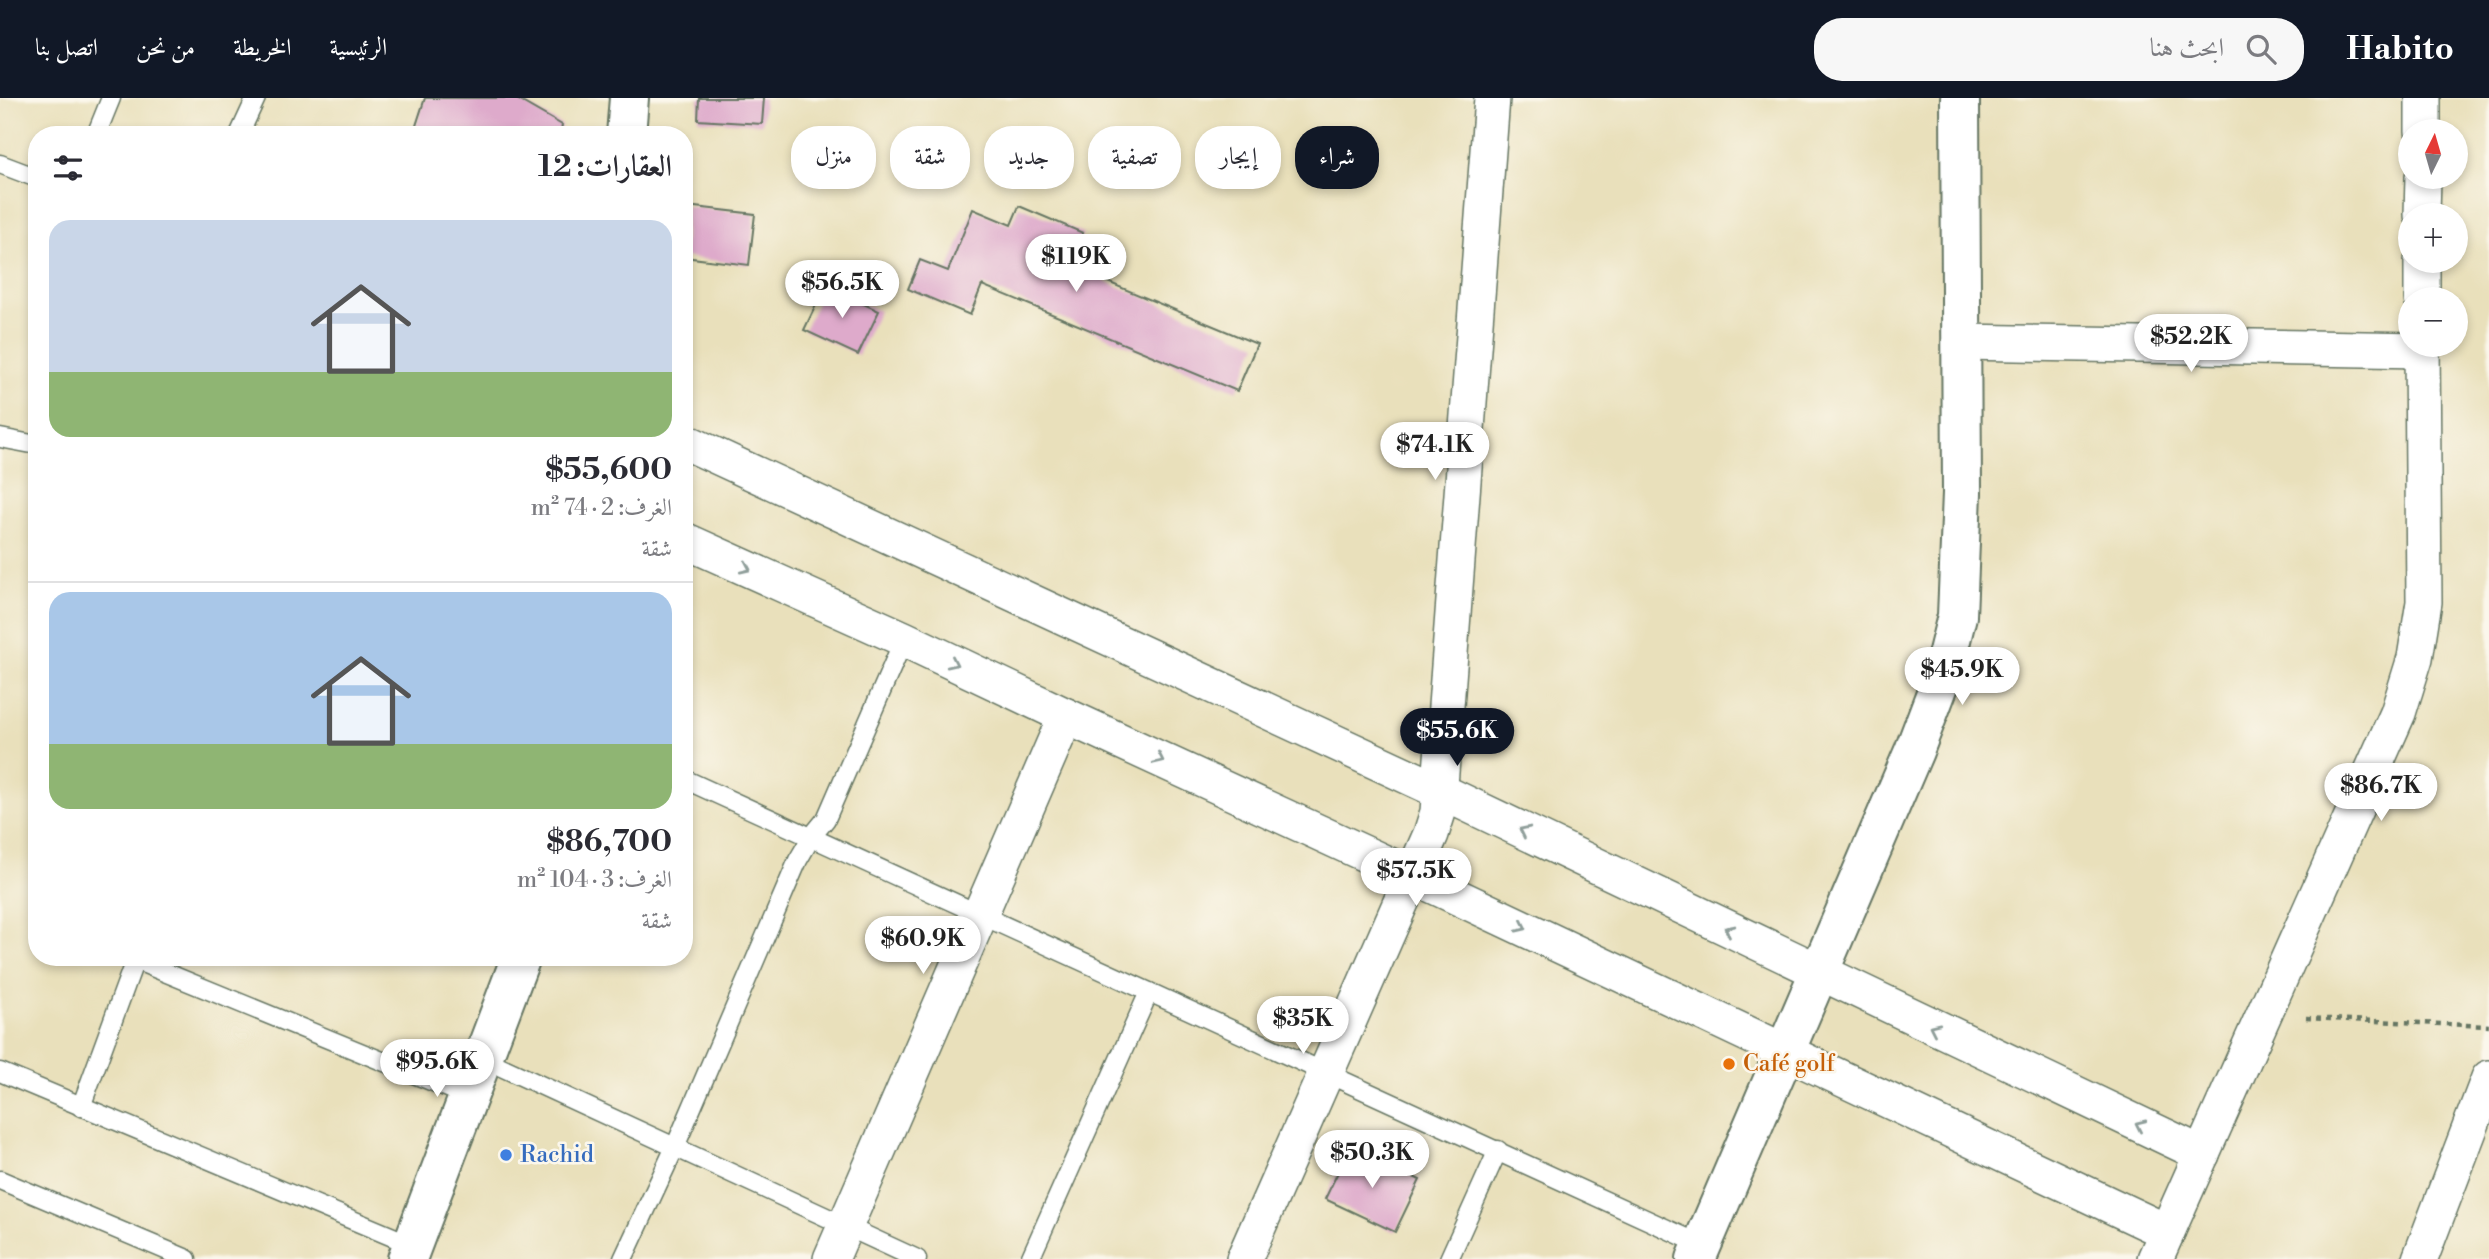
<!DOCTYPE html>
<html lang="ar">
<head>
<meta charset="utf-8">
<style>
	:root { --surface:#fff; --page:#f7f7f7; --text:#2b2b33; --muted:#7c7c81; --line:#e1e1e2; --accent:#111827 }
	body { margin:0; font-family:"Libre Bodoni",Amiri,serif; background:var(--page); color:var(--text); direction:rtl; height:100vh; display:flex; flex-direction:column; font-size:26px; white-space:nowrap }
	* { box-sizing:border-box; margin:0 }
	p { font-size:23px; color:var(--muted) }
	.icon { flex:none; width:38px; height:38px; fill:none; stroke:currentColor; stroke-width:2; stroke-linecap:round; stroke-linejoin:round }
	.map { position:relative; flex:1; overflow:hidden; direction:ltr }
	.panel { position:absolute; left:28px; top:28px; width:665px; height:840px; display:flex; flex-direction:column; background:var(--surface); border-radius:28px; box-shadow:0 4px 10px #0003; direction:rtl }
	.panel>* { flex:none }
	.banner { position:absolute; left:714px; top:28px; width:665px; height:63px; direction:rtl; display:flex; gap:14px }
	.needle { width:46px; rotate:5deg }
	.fabs { position:absolute; left:2398px; top:21px; display:grid; gap:14px }
	.fabs a { display:grid; place-items:center; width:70px; height:70px; border-radius:50%; background:var(--surface); box-shadow:0 4px 10px #0003; font-size:35px }
	.price { position:absolute; translate:-50% -60px; padding:0 16px; border-radius:24px; background:#fff; color:#222; font-size:23px; line-height:46px; filter:drop-shadow(0 2px 4px #0008) }
	.price::after { content:''; position:absolute; left:50%; top:42px; width:21px; height:16px; margin-left:-10px; background:inherit; clip-path:polygon(0 0,100% 0,50% 100%) }
	.price.current { background:var(--accent); color:#fff }
	ul { padding:0; list-style:none }
	li { display:grid; align-content:center; gap:14px; height:371px; padding:0 21px }
	li+li { border-top:2px solid var(--line) }
	li span { display:grid; place-items:center; height:217px; border-radius:21px; color:#555 }
	li>.icon { margin-inline-start:auto }
	span .icon { width:126px; height:126px; fill:#fffc; stroke-width:1 }
	li b { font-size:30px }
	h2 { display:flex; justify-content:space-between; align-items:center; height:84px; padding:0 21px; font-size:30px }
	.chip { padding:0 24px; border-radius:28px; background:var(--surface); box-shadow:0 4px 10px #0003; font-size:24px; line-height:63px }
	.chip.current { background:var(--accent); color:#fff }
	header { display:flex; align-items:center; gap:42px; box-sizing:border-box; height:98px; padding:0 35px; background:var(--accent); color:#fff }
	header strong { font-size:33px }
	nav { display:flex; gap:38px; margin-inline-start:auto; font-size:24px }
	.search { width:490px; height:63px; background:var(--page); display:flex; align-items:center; gap:18px; box-sizing:border-box; padding:0 24px; border-radius:28px; color:var(--muted); font-size:26px }
	.map>svg:first-child { display:block }
	.building { fill:#deaacb }
	.lines { fill:none; stroke-linecap:round; stroke-linejoin:round }
	.lane-casing { stroke:#667663; stroke-width:21 }
	.street-casing { stroke:#667663; stroke-width:38 }
	.secondary-casing { stroke:#667663; stroke-width:42 }
	.path { stroke:#667663; stroke-width:4.5; stroke-dasharray:5 5; stroke-linecap:butt }
	.lane { stroke:#fff; stroke-width:18 }
	.street { stroke:#fff; stroke-width:35 }
	.secondary { stroke:#fff; stroke-width:38 }
	.oneway { stroke:#8f9e9a }
	.food-dot { fill:#e8710a; stroke:#fbf7ec; stroke-width:2.5 }
	.shop-dot { fill:#3f7fe0; stroke:#fbf7ec; stroke-width:2.5 }
	.labels { text-anchor:middle; dominant-baseline:central; stroke-width:5; stroke-linejoin:round; paint-order:stroke }
	.food-label { font-size:23px; fill:#c56008; stroke:#fbf7ec; text-anchor:start }
	.shop-label { font-size:23px; fill:#366cbe; stroke:#fbf7ec; text-anchor:start }
</style>
</head>
<body>
<header>
<strong>Habito</strong>
<div class="search"><svg class="icon" aria-label="search" viewBox="0 0 24 24"><circle cx="10" cy="10" r="6"/><path d="M15 15l6 6"/></svg>ابحث هنا</div>
<nav><a>الرئيسية</a><a>الخريطة</a><a>من نحن</a><a>اتصل بنا</a></nav>
</header>
<div class="map">
<svg width="2489" height="1161" viewBox="0 0 2489 1161">
	<rect width="100%" height="100%" fill="#fbf7ec"/>
	<filter id="ink" filterUnits="userSpaceOnUse"><feTurbulence type="fractalNoise" baseFrequency=".0143" numOctaves="2"/><feDisplacementMap in="SourceGraphic" scale="14" xChannelSelector="R" yChannelSelector="G"/><feConvolveMatrix kernelMatrix="1 2 1 2 8 2 1 2 1" color-interpolation-filters="sRGB"/></filter>
	<filter id="wash" filterUnits="userSpaceOnUse"><feTurbulence type="fractalNoise" baseFrequency=".00686" numOctaves="4" result="noise"/><feDisplacementMap in="SourceGraphic" scale="28" xChannelSelector="R" yChannelSelector="G"/><feGaussianBlur stdDeviation="1.57" result="paint"/><feColorMatrix in="noise" values="0 0 0 0 0 0 0 0 0 0 0 0 0 0 0 0 0 1.4 0 .05"/><feComposite in="paint" operator="in"/></filter>
	<g filter="url(#wash)">
		<rect width="100%" height="100%" fill="#e9e0bb"/>
		<g id="blocks">
			<!-- building -->
			<g class="building">
				<path d="M425,0H515L562,27L560,37H413Z"/>
				<path d="M699,0H764L762,26L698,22Z"/>
				<path d="M686,108L755,116L749,167L684,159Z"/>
				<path d="M1019,108L1083,135L1069,168L1257,246L1237,293L982,187L970,217L908,191L920,162L948,173L973,111L1011,127Z"/>
				<path d="M825,188L879,213L858,257L804,232Z"/>
				<path d="M1350,1049L1420,1082L1395,1134L1325,1101Z"/>
			</g>
		</g>
	</g>
	<g filter="url(#ink)">
		<use href="#blocks" fill-opacity="0" stroke="#667663" stroke-width="2"/>
		<g class="lines">
			<!-- lane casing -->
			<g class="lane-casing">
				<g id="lane">
					<path d="M96,37L111,0"/>
					<path d="M239,37L256,0"/>
					<path d="M0,66L37,80"/>
					<path d="M0,340L37,347"/>
					<path d="M684,681L1702,1147"/>
					<path d="M484,961L917,1161"/>
					<path d="M0,974L412,1147"/>
					<path d="M81,1009L135,862L470,999"/>
					<path d="M0,1082L187,1161"/>
					<path d="M623,1161L675,1049L798,762L812,738L826,721L904,541"/>
					<path d="M1030,1161L1149,894"/>
					<path d="M1449,1161L1498,1052"/>
				</g>
			</g>
			<!-- street casing -->
			<g class="street-casing">
				<g id="street">
					<path d="M2423,33V0"/>
					<path d="M2422,117L2423,79"/>
					<path d="M2422,201V163"/>
					<path d="M1962,244L2422,252"/>
					<path d="M684,343L1440,693L2202,1056"/>
					<path d="M684,442L904,541L1066,618L1413,778L2167,1134"/>
					<path d="M831,1161L1066,618"/>
					<path d="M1244,1161L1431,736L1438,714L1492,0"/>
					<path d="M2155,1161L2398,615L2415,560L2424,504L2422,247"/>
					<path d="M2420,1161L2489,980"/>
				</g>
			</g>
			<!-- secondary casing -->
			<g class="secondary-casing">
				<g id="secondary">
					<path d="M626,37L629,0"/>
					<path d="M407,1161L521,859"/>
					<path d="M1696,1161L1914,653L1941,582L1957,518L1962,395L1960,0"/>
				</g>
			</g>
			<!-- path -->
			<path class="path" d="M2306,920L2489,928"/>
			<!-- lane -->
			<use href="#lane" class="lane"/>
			<!-- street -->
			<use href="#street" class="street"/>
			<!-- secondary -->
			<use href="#secondary" class="secondary"/>
		</g>
		<!-- one-way arrows -->
		<defs><path id="oneway-chevron" d="M-2-3.5L2.5 0L-2 3.5" fill="none" stroke-width="1.6" stroke-linecap="round" stroke-linejoin="round" transform="scale(1.75)"/></defs>
		<g class="oneway">
			<use href="#oneway-chevron" transform="translate(746 470) rotate(24)"/>
			<use href="#oneway-chevron" transform="translate(953 565) rotate(25)"/>
			<use href="#oneway-chevron" transform="translate(1159 661) rotate(25)"/>
			<use href="#oneway-chevron" transform="translate(1524 733) rotate(-154)"/>
			<use href="#oneway-chevron" transform="translate(1522 829) rotate(25)"/>
			<use href="#oneway-chevron" transform="translate(1729 832) rotate(-154)"/>
			<use href="#oneway-chevron" transform="translate(1934 930) rotate(-155)"/>
			<use href="#oneway-chevron" transform="translate(2140 1027) rotate(-155)"/>
		</g>
	</g>
	<!-- markers -->
	<circle class="food-dot" cx="1729" cy="966" r="7"/>
	<circle class="shop-dot" cx="506" cy="1057" r="7"/>
	<g class="labels">
		<!-- food labels -->
		<g class="food-label">
			<text x="1743" y="966">Café golf</text>
		</g>
		<!-- shop labels -->
		<g class="shop-label">
			<text x="520" y="1057">Rachid</text>
		</g>
	</g>
</svg>
<div class="fabs">
<a><svg class="needle" viewBox="-14 -14 28 28"><path d="M0-13l5 13h-10z" fill="#e53935"/><path d="M0 13l5-13h-10z" fill="#7c7c81"/></svg></a>
<a>+</a>
<a>−</a>
</div>
<b class="price" style="left:1076px;top:196px">$119K</b>
<b class="price" style="left:842px;top:222px">$56.5K</b>
<b class="price" style="left:2191px;top:276px">$52.2K</b>
<b class="price" style="left:1435px;top:384px">$74.1K</b>
<b class="price" style="left:1962px;top:609px">$45.9K</b>
<b class="price current" style="left:1457px;top:670px">$55.6K</b>
<b class="price" style="left:2381px;top:725px">$86.7K</b>
<b class="price" style="left:1416px;top:810px">$57.5K</b>
<b class="price" style="left:923px;top:878px">$60.9K</b>
<b class="price" style="left:1303px;top:958px">$35K</b>
<b class="price" style="left:437px;top:1001px">$95.6K</b>
<b class="price" style="left:1372px;top:1092px">$50.3K</b>
<div class="banner">
<a class="chip current">شراء</a>
<a class="chip">إيجار</a>
<a class="chip">تصفية</a>
<a class="chip">جديد</a>
<a class="chip">شقة</a>
<a class="chip">منزل</a>
</div>
<section class="panel">
<h2>العقارات: 12<svg class="icon" aria-label="filters" viewBox="0 0 24 24"><path d="M4 7h16M4 17h16"/><circle cx="9" cy="7" r="2"/><circle cx="15" cy="17" r="2"/></svg></h2>
<ul>
<li><span style="background:linear-gradient(#c9d6e8 70%,#8fb573 0)"><svg class="icon" aria-label="home" viewBox="0 0 24 24"><path d="M3 11l9-7 9 7M6 9v11h12V9"/></svg></span><div><b>$55,600</b><p>الغرف: 2 · 74 m²</p><p>شقة</p></div></li>
<li><span style="background:linear-gradient(#a9c7e8 70%,#8fb573 0)"><svg class="icon" aria-label="home" viewBox="0 0 24 24"><path d="M3 11l9-7 9 7M6 9v11h12V9"/></svg></span><div><b>$86,700</b><p>الغرف: 3 · 104 m²</p><p>شقة</p></div></li>
</ul>
</section>
</div>
</body>
</html>
